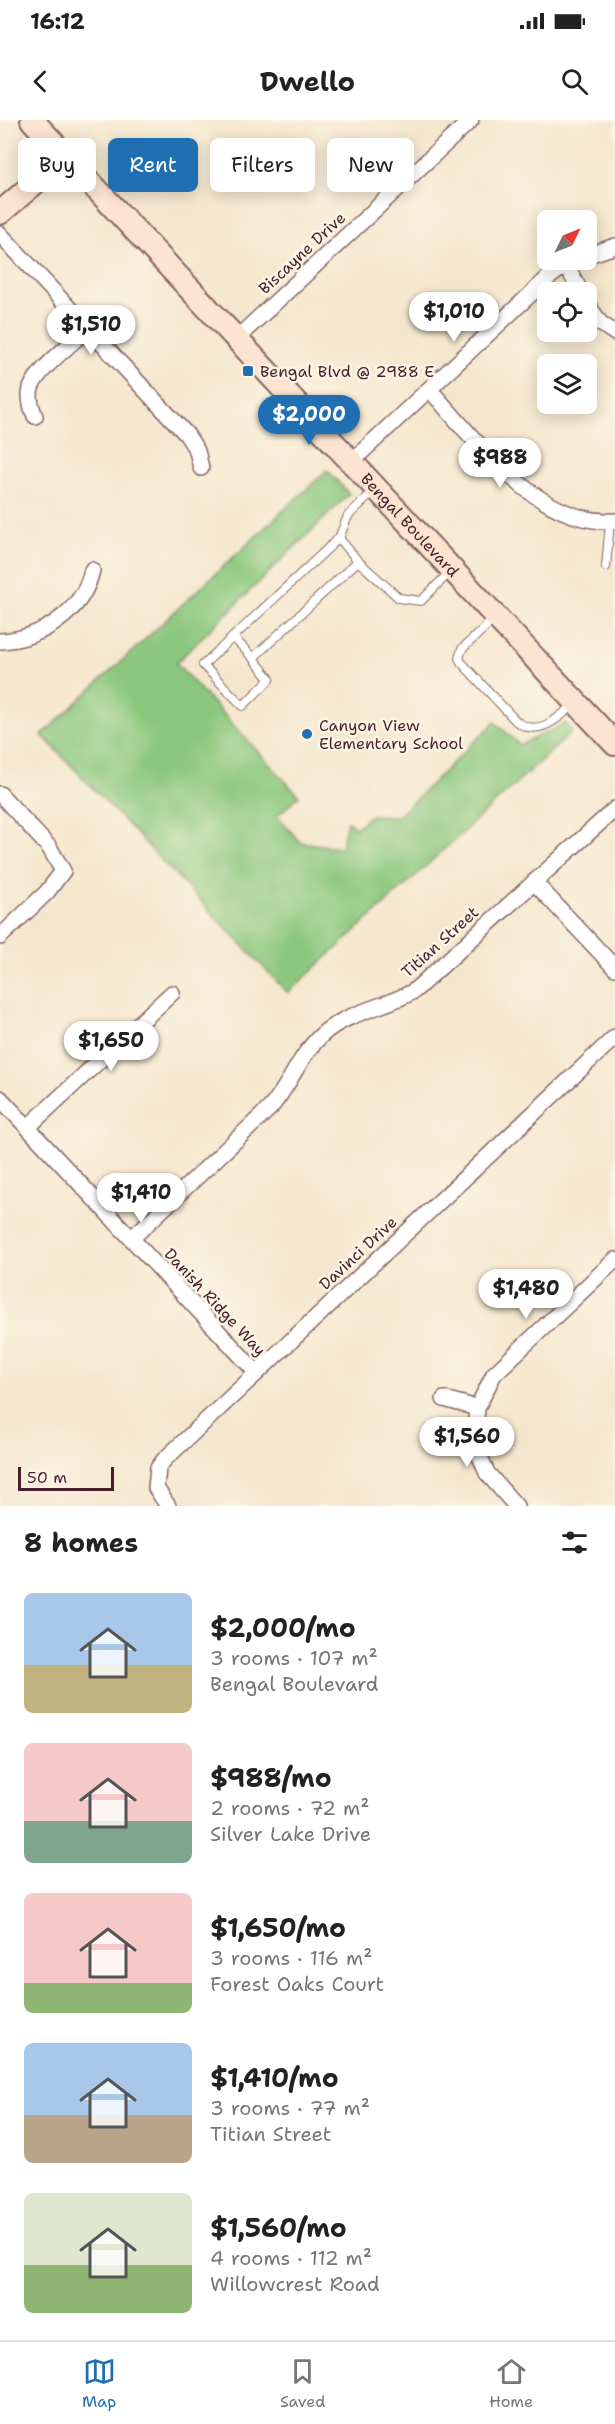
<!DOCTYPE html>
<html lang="en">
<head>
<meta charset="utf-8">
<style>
	:root { --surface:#fff; --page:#f6f6f6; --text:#222; --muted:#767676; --line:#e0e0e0; --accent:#1f6fb2 }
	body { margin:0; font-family:"Shantell Sans",sans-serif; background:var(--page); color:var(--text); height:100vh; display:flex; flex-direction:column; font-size:22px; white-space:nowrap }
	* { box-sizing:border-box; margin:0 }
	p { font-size:20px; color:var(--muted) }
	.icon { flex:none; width:33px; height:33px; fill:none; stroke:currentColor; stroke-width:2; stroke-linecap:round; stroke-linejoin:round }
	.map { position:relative; height:1386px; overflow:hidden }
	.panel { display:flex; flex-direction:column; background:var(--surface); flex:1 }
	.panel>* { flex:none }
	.guide { position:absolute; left:18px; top:18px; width:579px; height:54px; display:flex; gap:12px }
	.needle { width:39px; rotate:47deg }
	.fabs { position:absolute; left:537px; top:90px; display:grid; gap:12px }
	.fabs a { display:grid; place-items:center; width:60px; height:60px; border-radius:9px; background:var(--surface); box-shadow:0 3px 15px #0003; font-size:30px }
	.scale { position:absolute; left:18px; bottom:15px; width:96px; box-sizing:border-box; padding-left:6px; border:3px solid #4a1f2b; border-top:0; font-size:16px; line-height:21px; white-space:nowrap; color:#4a1f2b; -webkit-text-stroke:4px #fcf5e5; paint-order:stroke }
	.price { position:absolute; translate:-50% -51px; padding:0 14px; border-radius:21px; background:#fff; color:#222; font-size:20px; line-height:39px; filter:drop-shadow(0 2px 3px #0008) }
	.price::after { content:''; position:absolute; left:50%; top:36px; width:18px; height:14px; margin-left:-9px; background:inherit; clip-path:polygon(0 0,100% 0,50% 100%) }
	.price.selected { background:var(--accent); color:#fff }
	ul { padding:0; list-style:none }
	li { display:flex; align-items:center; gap:18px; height:150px; padding:0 24px }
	li span { display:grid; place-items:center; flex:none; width:168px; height:120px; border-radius:9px; color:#555 }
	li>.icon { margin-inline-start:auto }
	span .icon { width:72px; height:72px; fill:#fffc; stroke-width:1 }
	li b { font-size:26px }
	h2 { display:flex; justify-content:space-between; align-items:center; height:72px; padding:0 24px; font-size:26px }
	.pill { padding:0 21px; border-radius:9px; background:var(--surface); box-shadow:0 3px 15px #0003; font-size:21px; line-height:54px }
	.pill.selected { background:var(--accent); color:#fff }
	.status { display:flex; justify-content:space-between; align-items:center; height:42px; padding:0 30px; background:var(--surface); direction:ltr }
	.status svg { height:16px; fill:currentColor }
	header { display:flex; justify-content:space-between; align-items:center; height:78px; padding:0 24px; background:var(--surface); font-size:27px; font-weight:700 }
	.menu { display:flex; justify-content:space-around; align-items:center; height:84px; border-top:2px solid var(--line); background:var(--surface); font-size:16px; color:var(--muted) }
	.menu a { display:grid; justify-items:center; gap:3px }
	.menu .selected { color:var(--accent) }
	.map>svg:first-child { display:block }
	.green { fill:#8bc77d; stroke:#6a7354; stroke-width:1.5 }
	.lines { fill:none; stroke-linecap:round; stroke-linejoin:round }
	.lane-casing { stroke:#866564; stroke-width:10 }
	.street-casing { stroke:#866564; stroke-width:18 }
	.secondary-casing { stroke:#866564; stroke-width:26 }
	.lane { stroke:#fff; stroke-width:8 }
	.street { stroke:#fff; stroke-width:15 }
	.secondary { stroke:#fde4d1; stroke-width:22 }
	.poi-dot { fill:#1f6fb2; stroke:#fcf5e5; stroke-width:2 }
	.labels { text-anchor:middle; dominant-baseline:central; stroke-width:5; stroke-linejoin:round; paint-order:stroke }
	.street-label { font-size:16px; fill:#4a1f2b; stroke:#fcf5e5 }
	.poi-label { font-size:16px; fill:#4a1f2b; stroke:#fcf5e5; text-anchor:start }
</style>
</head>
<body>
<div class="status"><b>16:12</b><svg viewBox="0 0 49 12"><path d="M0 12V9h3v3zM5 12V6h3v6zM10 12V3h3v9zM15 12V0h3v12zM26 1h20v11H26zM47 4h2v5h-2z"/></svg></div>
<header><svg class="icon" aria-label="back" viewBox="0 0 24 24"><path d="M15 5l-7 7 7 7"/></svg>Dwello<svg class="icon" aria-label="search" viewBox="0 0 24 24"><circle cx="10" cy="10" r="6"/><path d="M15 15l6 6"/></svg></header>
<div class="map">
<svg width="615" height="1386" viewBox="0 0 615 1386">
	<rect width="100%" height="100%" fill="#fcf5e5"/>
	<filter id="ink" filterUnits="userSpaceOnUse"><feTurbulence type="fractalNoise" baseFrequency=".0167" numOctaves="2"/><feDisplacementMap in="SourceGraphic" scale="12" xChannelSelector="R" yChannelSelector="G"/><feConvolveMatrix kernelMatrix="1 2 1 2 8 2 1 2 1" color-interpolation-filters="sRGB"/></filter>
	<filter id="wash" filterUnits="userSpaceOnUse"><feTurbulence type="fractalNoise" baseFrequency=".008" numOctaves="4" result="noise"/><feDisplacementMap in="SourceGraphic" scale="24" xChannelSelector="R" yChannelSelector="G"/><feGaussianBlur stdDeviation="1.35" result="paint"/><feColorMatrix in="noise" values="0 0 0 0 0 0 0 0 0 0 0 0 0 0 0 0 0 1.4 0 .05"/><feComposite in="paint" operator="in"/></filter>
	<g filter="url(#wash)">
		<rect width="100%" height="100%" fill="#f5e7cd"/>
		<!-- green -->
		<path class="green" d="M327,350L349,374L176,543L299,676L277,696L300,722L341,728L347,701L356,708L371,695L398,696L495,602L520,625L566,603L572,612L288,873L42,615Z"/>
	</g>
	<g filter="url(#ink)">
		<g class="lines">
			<!-- lane casing -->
			<g class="lane-casing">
				<g id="lane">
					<path d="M339,418L358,441L399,478L421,481L450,452"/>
					<path d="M358,441L253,538L270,559L243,586L203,545L339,418L348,396L375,370"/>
					<path d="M606,447L610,402"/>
					<path d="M495,498L462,529L459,538L461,542L516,601C538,618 557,599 574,585"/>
					<path d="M233,517L253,538"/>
				</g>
			</g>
			<!-- street casing -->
			<g class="street-casing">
				<g id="street">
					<path d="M0,114L187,315L197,331L201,348"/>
					<path d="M586,136L615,126"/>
					<path d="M566,145L581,172"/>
					<path d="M586,182L600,203L615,213"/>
					<path d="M236,219L471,0"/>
					<path d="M429,269C476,320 537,406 615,401"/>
					<path d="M35,296C31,287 28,278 31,268C38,249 73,223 88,208"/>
					<path d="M351,342L548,158L566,145L579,140"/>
					<path d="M0,521C41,519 83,492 92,450"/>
					<path d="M0,674L49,727L63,751L47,772L0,817"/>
					<path d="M534,762L615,848"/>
					<path d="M0,978L257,1253"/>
					<path d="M28,1007L172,873"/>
					<path d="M132,1118L270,988C291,964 300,933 325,912C351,891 386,887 414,871L615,689"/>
					<path d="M444,1279L477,1288"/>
					<path d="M168,1386L156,1368L158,1348L164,1340L615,917"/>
					<path d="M516,1386L487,1353L478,1332L475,1309L477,1288L494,1254L615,1140"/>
				</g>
			</g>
			<!-- secondary casing -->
			<g class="secondary-casing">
				<g id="secondary">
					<path id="s1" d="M32,0L615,624"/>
					<path d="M0,93L65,37"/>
				</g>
			</g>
			<!-- lane -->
			<use href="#lane" class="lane"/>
			<!-- street -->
			<use href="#street" class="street"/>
			<!-- secondary -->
			<use href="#secondary" class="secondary"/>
		</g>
	</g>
	<!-- markers -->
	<g class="poi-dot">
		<rect x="242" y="245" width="12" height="12" rx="3"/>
		<circle cx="307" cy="614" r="6"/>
	</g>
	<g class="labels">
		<!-- street labels -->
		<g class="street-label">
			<text transform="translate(302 133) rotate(-43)">Biscayne Drive</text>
			<text stroke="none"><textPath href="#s1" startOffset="554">Bengal Boulevard</textPath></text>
			<text transform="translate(440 822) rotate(-42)">Titian Street</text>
			<text transform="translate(358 1133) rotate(-43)">Davinci Drive</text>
			<text transform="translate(215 1182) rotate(47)">Danish Ridge Way</text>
		</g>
		<!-- poi labels -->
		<g class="poi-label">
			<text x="260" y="251">Bengal Blvd @ 2988 E</text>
			<text x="319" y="605">Canyon View<tspan x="319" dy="18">Elementary School</tspan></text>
		</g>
	</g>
</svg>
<div class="fabs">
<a><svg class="needle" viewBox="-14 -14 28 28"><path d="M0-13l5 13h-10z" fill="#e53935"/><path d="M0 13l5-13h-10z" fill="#767676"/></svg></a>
<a><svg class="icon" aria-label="locate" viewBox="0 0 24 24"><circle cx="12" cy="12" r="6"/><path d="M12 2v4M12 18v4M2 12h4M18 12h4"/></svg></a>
<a><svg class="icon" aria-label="layers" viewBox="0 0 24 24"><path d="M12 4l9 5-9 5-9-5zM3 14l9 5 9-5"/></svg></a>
</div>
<div class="scale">50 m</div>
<b class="price" style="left:454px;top:223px">$1,010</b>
<b class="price" style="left:91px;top:236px">$1,510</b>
<b class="price selected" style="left:309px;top:326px">$2,000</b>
<b class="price" style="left:500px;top:369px">$988</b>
<b class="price" style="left:111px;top:952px">$1,650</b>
<b class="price" style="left:141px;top:1104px">$1,410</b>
<b class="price" style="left:526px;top:1200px">$1,480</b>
<b class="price" style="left:467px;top:1348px">$1,560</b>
<div class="guide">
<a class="pill">Buy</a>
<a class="pill selected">Rent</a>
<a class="pill">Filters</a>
<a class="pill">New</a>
</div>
</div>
<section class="panel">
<h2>8 homes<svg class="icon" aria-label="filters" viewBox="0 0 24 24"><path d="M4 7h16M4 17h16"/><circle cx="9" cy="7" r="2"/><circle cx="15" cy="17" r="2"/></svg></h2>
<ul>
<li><span style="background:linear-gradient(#a9c7e8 60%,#c2b280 0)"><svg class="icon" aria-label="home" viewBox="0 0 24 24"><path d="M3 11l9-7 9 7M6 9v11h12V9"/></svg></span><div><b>$2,000/mo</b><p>3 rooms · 107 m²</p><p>Bengal Boulevard</p></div></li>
<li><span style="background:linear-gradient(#f6c9c9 65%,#7fa58c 0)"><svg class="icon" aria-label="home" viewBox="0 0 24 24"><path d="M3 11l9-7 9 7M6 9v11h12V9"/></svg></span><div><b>$988/mo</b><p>2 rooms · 72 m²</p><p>Silver Lake Drive</p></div></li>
<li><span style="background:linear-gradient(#f6c9c9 75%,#8fb573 0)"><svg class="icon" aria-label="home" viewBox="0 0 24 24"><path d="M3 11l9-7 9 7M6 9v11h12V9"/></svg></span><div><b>$1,650/mo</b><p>3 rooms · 116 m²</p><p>Forest Oaks Court</p></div></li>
<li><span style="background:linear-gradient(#a9c7e8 60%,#b9a48a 0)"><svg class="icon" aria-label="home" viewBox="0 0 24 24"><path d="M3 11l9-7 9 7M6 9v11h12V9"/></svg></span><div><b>$1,410/mo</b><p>3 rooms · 77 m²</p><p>Titian Street</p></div></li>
<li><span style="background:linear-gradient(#dfe7d0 60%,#8fb573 0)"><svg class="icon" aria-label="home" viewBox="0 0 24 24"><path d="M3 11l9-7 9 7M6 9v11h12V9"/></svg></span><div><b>$1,560/mo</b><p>4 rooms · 112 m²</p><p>Willowcrest Road</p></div></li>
</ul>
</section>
<nav class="menu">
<a class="selected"><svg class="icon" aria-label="map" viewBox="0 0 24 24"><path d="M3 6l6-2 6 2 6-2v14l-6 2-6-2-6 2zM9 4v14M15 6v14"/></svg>Map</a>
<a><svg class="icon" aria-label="saved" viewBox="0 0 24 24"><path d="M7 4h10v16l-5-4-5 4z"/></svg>Saved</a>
<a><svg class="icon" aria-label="home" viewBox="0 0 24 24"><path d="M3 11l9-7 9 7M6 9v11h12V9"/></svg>Home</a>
</nav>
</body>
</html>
